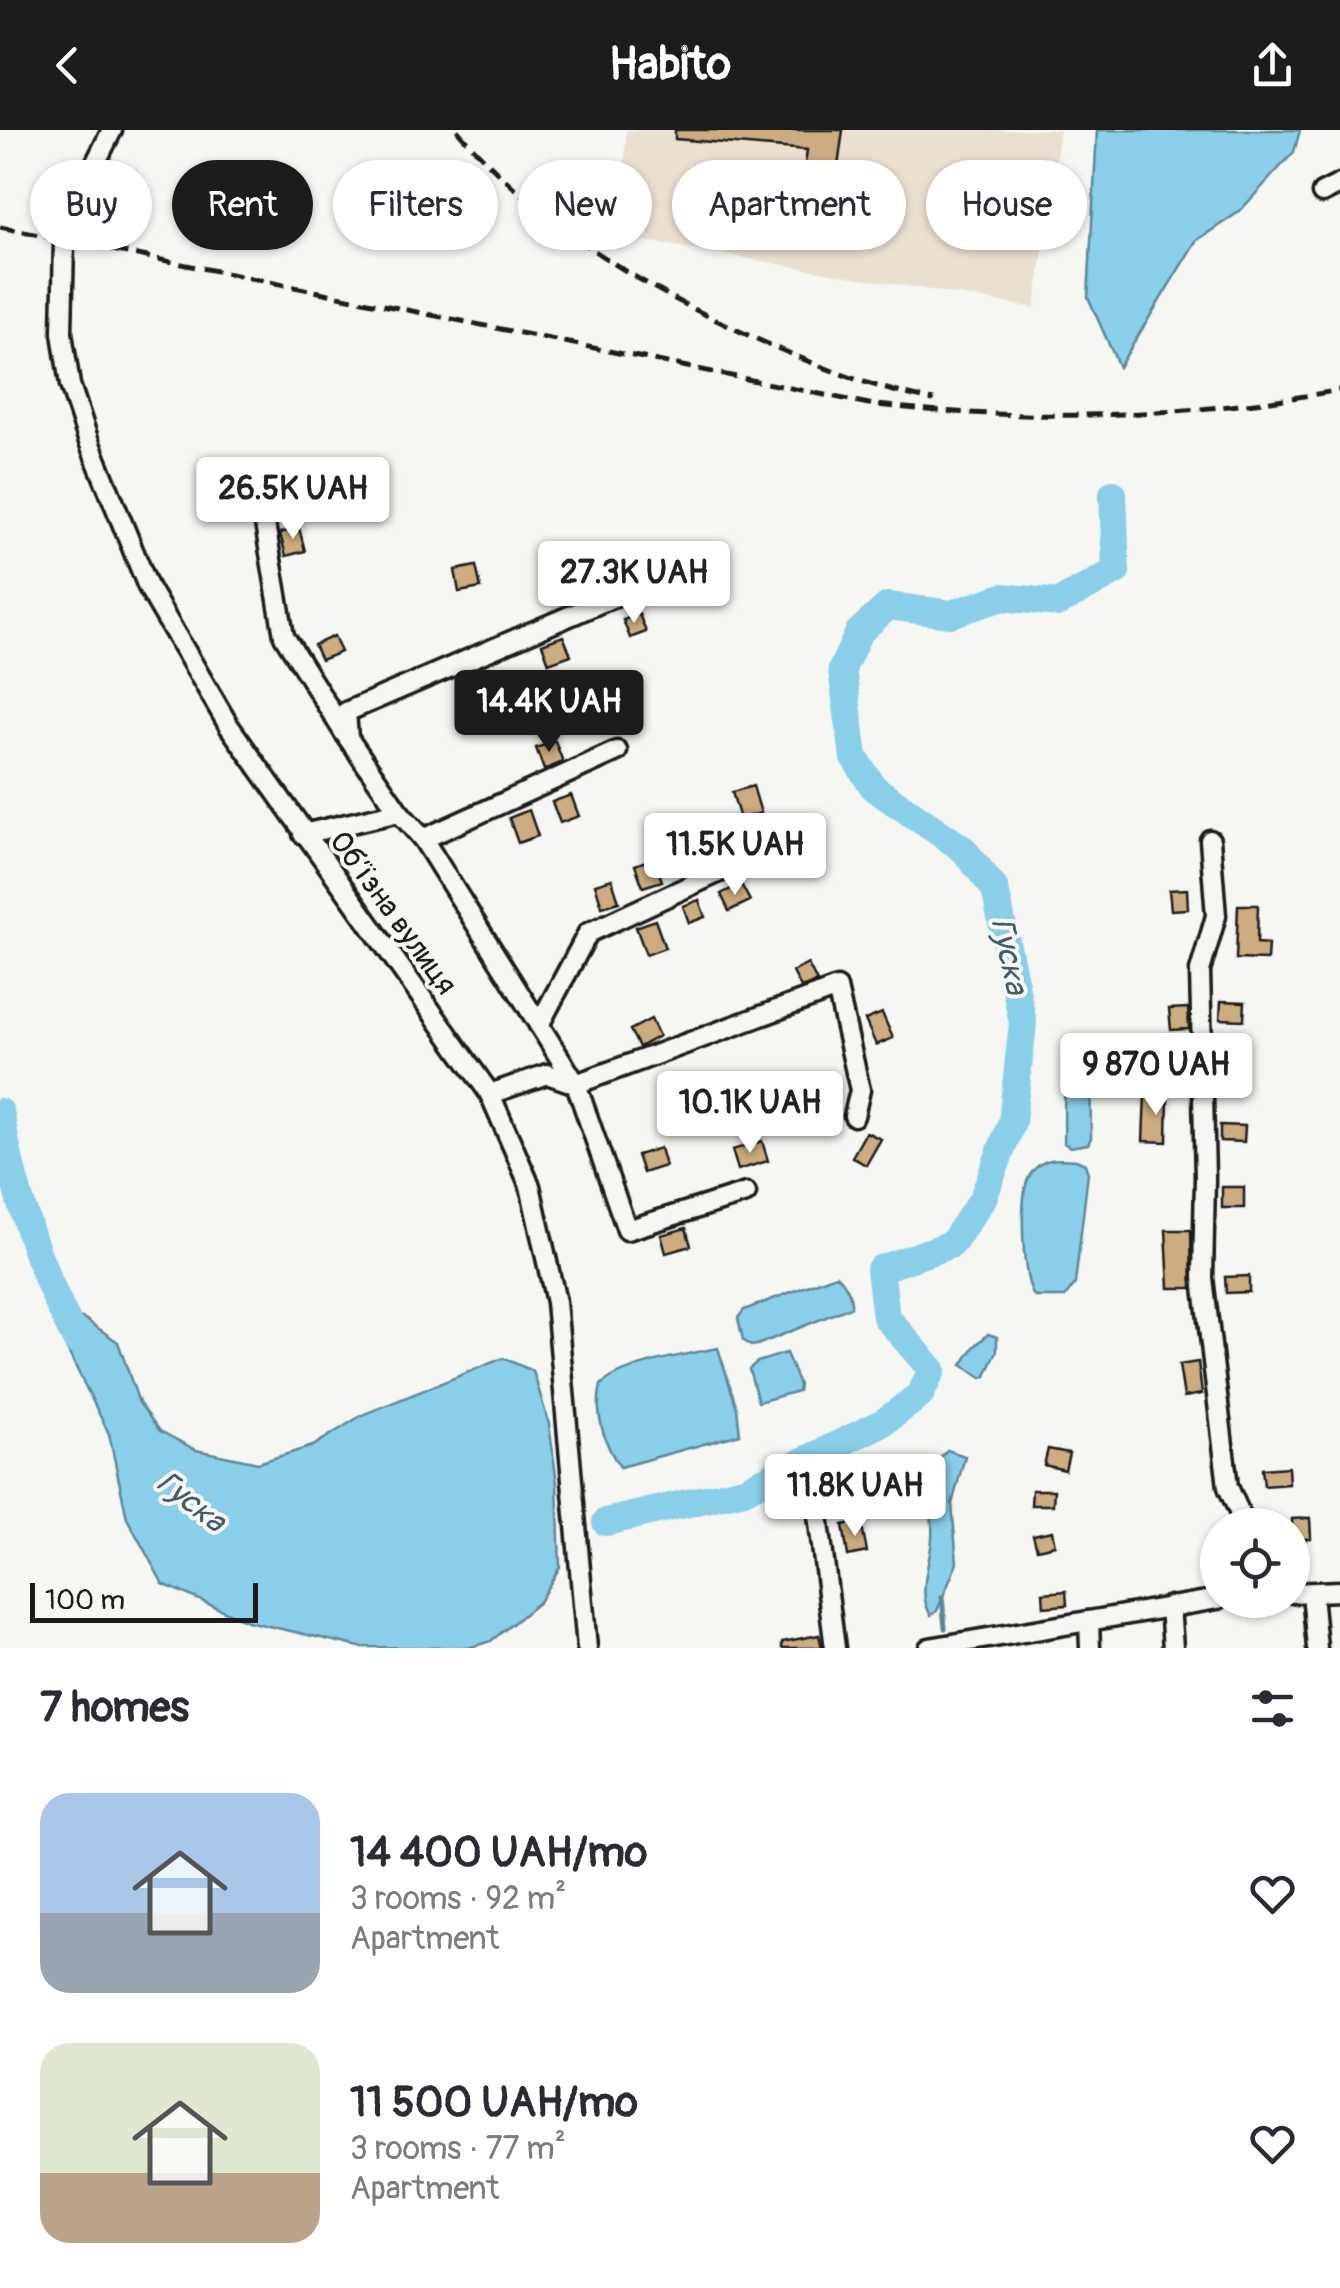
<!DOCTYPE html>
<html lang="en">
<head>
<meta charset="utf-8">
<style>
	:root { --surface:#fff; --page:#f2f2f3; --text:#2b2b33; --muted:#7c7c81; --accent:#1c1c1c }
	body { margin:0; font-family:Pangolin,sans-serif; background:var(--page); color:var(--text); height:100vh; display:flex; flex-direction:column; font-size:38px; white-space:nowrap }
	* { box-sizing:border-box; margin:0 }
	p { font-size:32px; color:var(--muted) }
	.icon { flex:none; width:55px; height:55px; fill:none; stroke:currentColor; stroke-width:2; stroke-linecap:round; stroke-linejoin:round }
	.map { position:relative; height:1518px; overflow:hidden }
	.details { display:flex; flex-direction:column; background:var(--surface); flex:1 }
	.details>* { flex:none }
	.banner { position:absolute; left:30px; top:30px; width:1280px; height:90px; display:flex; gap:20px }
	.controls { position:absolute; left:1200px; top:1378px; display:grid; gap:20px }
	.controls a { display:grid; place-items:center; width:110px; height:110px; border-radius:50%; background:var(--surface); box-shadow:0 2px 8px #0004; font-size:50px }
	.scale { position:absolute; left:30px; bottom:25px; width:228px; box-sizing:border-box; padding-left:10px; border:5px solid #1c1c1c; border-top:0; font-size:28px; line-height:35px; white-space:nowrap; color:#1c1c1c; -webkit-text-stroke:8px #f6f6f2; paint-order:stroke }
	.price { position:absolute; translate:-50% -85px; padding:0 22px; border-radius:10px; background:#fff; color:#222; font-size:32px; line-height:65px; filter:drop-shadow(0 2px 5px #0008) }
	.price::after { content:''; position:absolute; left:50%; top:60px; width:30px; height:22px; margin-left:-15px; background:inherit; clip-path:polygon(0 0,100% 0,50% 100%) }
	.price.active { background:var(--accent); color:#fff }
	ul { padding:0; list-style:none }
	li { display:flex; align-items:center; gap:30px; height:250px; padding:0 40px }
	li span { display:grid; place-items:center; flex:none; width:280px; height:200px; border-radius:30px; color:#555 }
	li>.icon { margin-inline-start:auto }
	span .icon { width:120px; height:120px; fill:#fffc; stroke-width:1 }
	li b { font-size:42px }
	h2 { display:flex; justify-content:space-between; align-items:center; height:120px; padding:0 40px; font-size:42px }
	.pill { padding:0 35px; border-radius:45px; background:var(--surface); box-shadow:0 2px 8px #0004; font-size:35px; line-height:90px }
	.pill.active { background:var(--accent); color:#fff }
	header { display:flex; justify-content:space-between; align-items:center; height:130px; padding:0 40px; background:var(--accent); color:#fff; font-size:45px; font-weight:800 }
	.map>svg:first-child { display:block }
	.built { fill:#eae0d0 }
	.water { fill:#89cfea; stroke:#5d8798; stroke-width:2.5 }
	.lines { fill:none; stroke-linecap:round; stroke-linejoin:round }
	.stream { stroke:#5d8798; stroke-width:5 }
	.river { stroke:#89cfea; stroke-width:28 }
	.building { fill:#cdad80; stroke:#1c1c1c; stroke-width:2.5 }
	.minor-casing { stroke:#1c1c1c; stroke-width:25 }
	.minor { stroke:#f6f6f2; stroke-width:18 }
	.rail { stroke:#1c1c1c; stroke-width:5; stroke-dasharray:15 8; stroke-linecap:butt }
	.labels { text-anchor:middle; dominant-baseline:central; stroke-width:8; stroke-linejoin:round; paint-order:stroke }
	.street-label { font-size:30px; fill:#1c1c1c; stroke:#f6f6f2 }
	.water-label { font-size:32px; font-style:italic; fill:#425b64; stroke:#f6f6f2 }
</style>
</head>
<body>
<header><svg class="icon" aria-label="back" viewBox="0 0 24 24"><path d="M15 5l-7 7 7 7"/></svg>Habito<svg class="icon" aria-label="share" viewBox="0 0 24 24"><path d="M12 15V3M7 8l5-5 5 5M5 13v7h14v-7"/></svg></header>
<div class="map">
<svg width="1340" height="1518" viewBox="0 0 1340 1518">
	<rect width="100%" height="100%" fill="#f6f6f2"/>
	<filter id="ink" filterUnits="userSpaceOnUse"><feTurbulence type="fractalNoise" baseFrequency=".01" numOctaves="2"/><feDisplacementMap in="SourceGraphic" scale="20" xChannelSelector="R" yChannelSelector="G"/><feConvolveMatrix kernelMatrix="1 2 1 2 8 2 1 2 1" color-interpolation-filters="sRGB"/></filter>
	<g filter="url(#ink)">
		<!-- built -->
		<path class="built" d="M626,0H1060L1035,178L622,107Z"/>
		<!-- water -->
		<g class="water">
			<path d="M1097,0H1300L1294,22L1239,82L1196,111L1119,237L1088,167Z"/>
			<path d="M1090,933L1091,1008L1088,1014L1070,1017L1064,1013C1065,996 1062,943 1068,935Z"/>
			<path d="M1076,1030L1085,1034L1088,1043L1075,1154L1065,1167H1035C1022,1154 1019,1068 1028,1049C1030,1044 1033,1040 1038,1036C1048,1027 1063,1029 1076,1030Z"/>
			<path d="M836,1145C845,1151 852,1166 851,1177L757,1215L751,1216L743,1210L738,1188L744,1180Z"/>
			<path d="M59,1180L85,1189L118,1212L139,1273L160,1301L196,1320L258,1333L313,1316L362,1285L503,1228L533,1241L549,1294L557,1353L560,1437L539,1472L491,1511L468,1518L360,1517L247,1491L163,1454L127,1388L109,1304L57,1199Z"/>
			<path d="M988,1204L997,1207V1221L986,1246L982,1248L962,1235L974,1217Z"/>
			<path d="M718,1218L737,1278L740,1304L620,1337C604,1314 594,1283 601,1255C623,1234 688,1224 718,1218Z"/>
			<path d="M786,1223L799,1255L798,1261L758,1272L749,1239L757,1232Z"/>
			<path d="M947,1320L965,1326L952,1374L957,1433L937,1481L931,1485C916,1464 931,1431 932,1408C934,1387 927,1365 926,1344Z"/>
		</g>
		<g class="lines">
			<!-- stream -->
			<g class="stream">
				<path d="M789,1338L926,1334L934,1343"/>
				<path d="M942,1467L945,1498"/>
			</g>
			<!-- river -->
			<g class="river">
				<path d="M0,982C12,1057 40,1145 78,1212"/>
				<path d="M606,1392L744,1360L884,1292L920,1265L932,1240L886,1187L880,1139L952,1114L983,1068L1012,992L1023,893L995,759L963,719L874,658L854,627L842,539L859,502L888,476L951,484L1003,467L1058,473L1116,441L1113,364"/>
			</g>
		</g>
		<!-- building -->
		<g class="building">
			<path d="M675,0H843L832,81L799,77L807,20L675,9Z"/>
			<path d="M299,398L305,421L286,426L280,403Z"/>
			<path d="M476,436L481,458L459,462L455,440Z"/>
			<path d="M587,443L592,463L573,471L566,449Z"/>
			<path d="M639,484L646,502L630,508L623,490Z"/>
			<path d="M334,506L341,522L321,530L314,515Z"/>
			<path d="M563,506L571,525L549,533L542,514Z"/>
			<path d="M484,540L492,564L471,572L462,548Z"/>
			<path d="M555,611L563,632L544,640L536,618Z"/>
			<path d="M753,656L761,683L740,689L732,662Z"/>
			<path d="M571,665L579,686L560,693L552,672Z"/>
			<path d="M529,680L538,706L518,713L509,688Z"/>
			<path d="M654,728L662,751L643,757L635,735Z"/>
			<path d="M612,749L619,772L602,777L595,754Z"/>
			<path d="M741,754L750,771L729,781L721,764Z"/>
			<path d="M1187,759L1188,779L1171,780L1169,760Z"/>
			<path d="M699,770L705,787L689,793L683,776Z"/>
			<path d="M1238,775H1258L1257,813L1268,814L1267,830L1236,829Z"/>
			<path d="M655,790L665,818L646,825L636,797Z"/>
			<path d="M808,834L817,852L801,858L793,842Z"/>
			<path d="M1221,871L1245,872L1244,890L1220,889Z"/>
			<path d="M1188,878L1189,899L1171,900L1169,879Z"/>
			<path d="M882,883L893,908L876,915L865,890Z"/>
			<path d="M651,889L659,906L639,917L630,900Z"/>
			<path d="M1145,964L1168,965L1167,1012L1143,1011Z"/>
			<path d="M1220,995L1245,996L1244,1012L1220,1011Z"/>
			<path d="M866,1002L881,1009L866,1035L852,1027Z"/>
			<path d="M762,1011L768,1031L738,1040L732,1020Z"/>
			<path d="M660,1018L665,1036L643,1043L637,1025Z"/>
			<rect x="1222" y="1057" width="22" height="21"/>
			<path d="M686,1098L691,1116L666,1123L661,1105Z"/>
			<path d="M1166,1100H1191L1192,1158H1169Z"/>
			<path d="M1249,1146V1162L1226,1163L1225,1147Z"/>
			<path d="M1198,1232L1202,1264L1184,1267L1179,1235Z"/>
			<path d="M1048,1319L1069,1323L1065,1340L1044,1335Z"/>
			<path d="M1288,1337L1289,1354L1264,1356L1262,1339Z"/>
			<path d="M1032,1360H1054L1053,1375H1031Z"/>
			<path d="M1310,1388L1311,1409H1292V1389Z"/>
			<path d="M861,1391L867,1422L848,1426L843,1395Z"/>
			<path d="M1052,1401L1055,1415L1037,1419L1033,1405Z"/>
			<path d="M1066,1461L1067,1475L1044,1477L1043,1463Z"/>
			<path d="M819,1505L822,1518H782V1512Z"/>
		</g>
		<g class="lines">
			<!-- minor casing -->
			<g class="minor-casing">
				<g id="minor">
					<path d="M112,0L71,82L64,111L62,203L70,255L88,309L148,457L229,596L490,964L530,1056L556,1172L587,1518"/>
					<path d="M1322,63L1340,54"/>
					<path d="M264,388L284,506L345,604"/>
					<path d="M399,682L423,709L576,954L627,1100L746,1063"/>
					<path d="M303,704L399,682L348,608L346,582L658,448"/>
					<path d="M423,709L617,621"/>
					<path d="M1210,710L1216,786L1200,841L1205,1048L1203,1148L1228,1357L1245,1395"/>
					<path d="M539,895L588,803L726,739"/>
					<path d="M490,964L547,944L576,954L837,858L860,960L854,986"/>
					<path d="M818,1385L835,1518"/>
					<path d="M1292,1463L1340,1461"/>
					<path d="M1312,1463L1317,1518"/>
					<path d="M1170,1476L1173,1518"/>
					<path d="M1089,1491L1090,1518"/>
					<path d="M929,1518L1218,1469"/>
				</g>
			</g>
			<!-- minor -->
			<use href="#minor" class="minor"/>
			<!-- rail -->
			<g class="rail">
				<path d="M457,0C548,102 644,159 768,214C820,237 877,260 934,270"/>
				<path d="M0,97L869,274C1026,293 1185,288 1340,260"/>
			</g>
		</g>
	</g>
	<g class="labels">
		<!-- street labels -->
		<g class="street-label">
			<text transform="translate(393 783) rotate(54)">Обʼїзна вулиця</text>
		</g>
		<!-- water labels -->
		<g class="water-label">
			<text transform="translate(1009 826) rotate(78)">Гуска</text>
			<text transform="translate(191 1372) rotate(38)">Гуска</text>
		</g>
	</g>
</svg>
<div class="controls">
<a><svg class="icon" aria-label="locate" viewBox="0 0 24 24"><circle cx="12" cy="12" r="6"/><path d="M12 2v4M12 18v4M2 12h4M18 12h4"/></svg></a>
</div>
<div class="scale">100 m</div>
<b class="price" style="left:293px;top:412px">26.5K UAH</b>
<b class="price" style="left:634px;top:496px">27.3K UAH</b>
<b class="price active" style="left:549px;top:625px">14.4K UAH</b>
<b class="price" style="left:735px;top:768px">11.5K UAH</b>
<b class="price" style="left:1156px;top:988px">9 870 UAH</b>
<b class="price" style="left:750px;top:1026px">10.1K UAH</b>
<b class="price" style="left:855px;top:1409px">11.8K UAH</b>
<div class="banner">
<a class="pill">Buy</a>
<a class="pill active">Rent</a>
<a class="pill">Filters</a>
<a class="pill">New</a>
<a class="pill">Apartment</a>
<a class="pill">House</a>
</div>
</div>
<section class="details">
<h2>7 homes<svg class="icon" aria-label="filters" viewBox="0 0 24 24"><path d="M4 7h16M4 17h16"/><circle cx="9" cy="7" r="2"/><circle cx="15" cy="17" r="2"/></svg></h2>
<ul>
<li><span style="background:linear-gradient(#a9c7e8 60%,#9aa5b1 0)"><svg class="icon" aria-label="home" viewBox="0 0 24 24"><path d="M3 11l9-7 9 7M6 9v11h12V9"/></svg></span><div><b>14 400 UAH/mo</b><p>3 rooms · 92 m²</p><p>Apartment</p></div><svg class="icon" aria-label="heart" viewBox="0 0 24 24"><path d="M12 20l-8-8c-3-5 5-10 8-4 3-6 11-1 8 4z"/></svg></li>
<li><span style="background:linear-gradient(#dfe7d0 65%,#b9a48a 0)"><svg class="icon" aria-label="home" viewBox="0 0 24 24"><path d="M3 11l9-7 9 7M6 9v11h12V9"/></svg></span><div><b>11 500 UAH/mo</b><p>3 rooms · 77 m²</p><p>Apartment</p></div><svg class="icon" aria-label="heart" viewBox="0 0 24 24"><path d="M12 20l-8-8c-3-5 5-10 8-4 3-6 11-1 8 4z"/></svg></li>
</ul>
</section>
</body>
</html>
